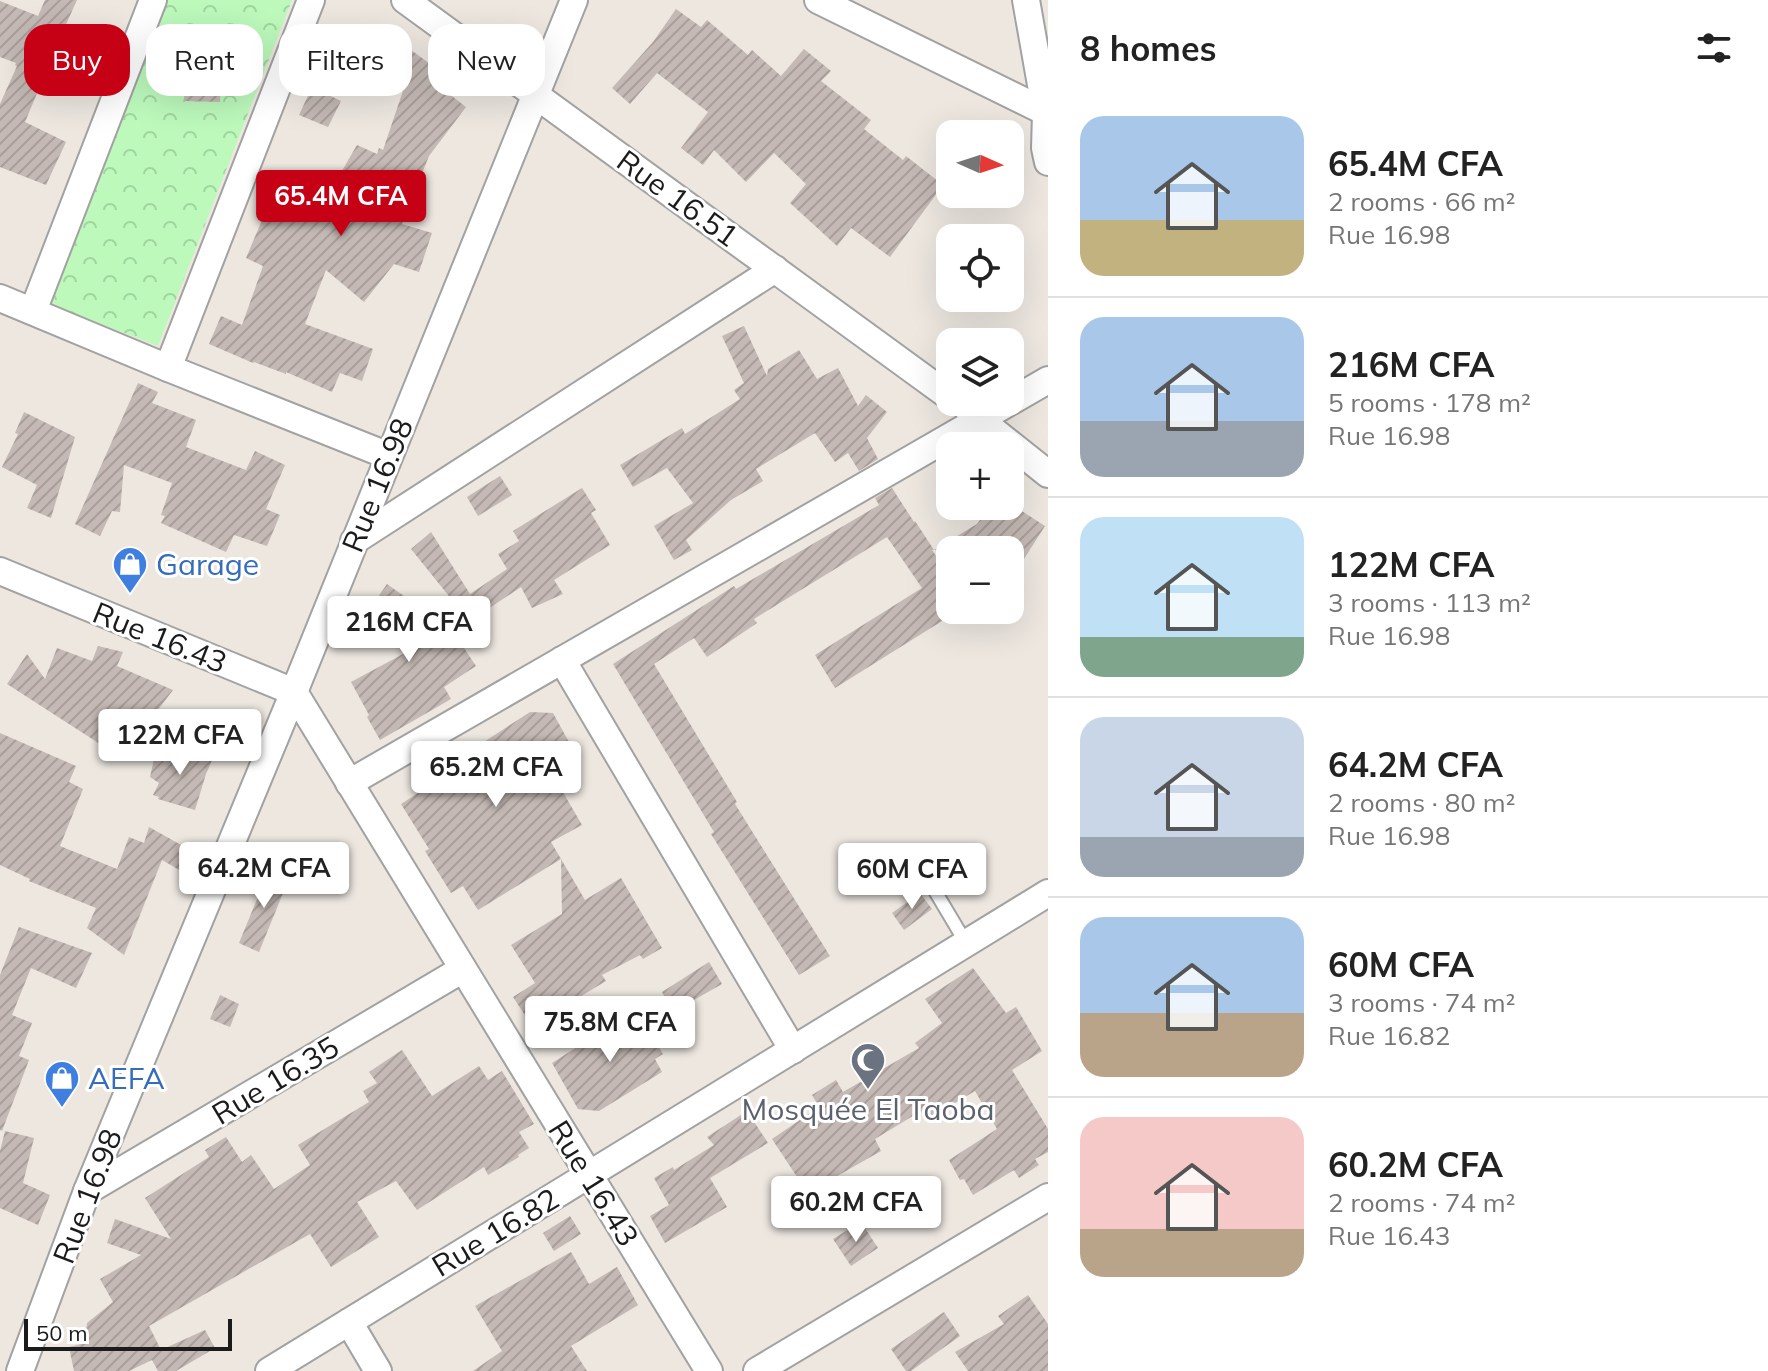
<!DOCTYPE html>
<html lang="en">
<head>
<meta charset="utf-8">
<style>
	:root { --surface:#fff; --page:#f6f6f6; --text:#222; --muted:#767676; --line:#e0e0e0; --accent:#c60015 }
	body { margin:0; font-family:Mulish,sans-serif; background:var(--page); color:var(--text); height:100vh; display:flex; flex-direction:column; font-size:30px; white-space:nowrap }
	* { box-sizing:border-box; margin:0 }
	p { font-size:26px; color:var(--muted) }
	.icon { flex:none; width:44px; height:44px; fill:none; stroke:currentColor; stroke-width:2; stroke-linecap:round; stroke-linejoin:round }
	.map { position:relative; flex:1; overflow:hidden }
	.side { display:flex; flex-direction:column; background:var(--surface); width:720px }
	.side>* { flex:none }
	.guide { position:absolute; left:24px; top:24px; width:760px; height:72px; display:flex; gap:16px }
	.needle { width:52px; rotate:93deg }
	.controls { position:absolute; left:936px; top:120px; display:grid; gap:16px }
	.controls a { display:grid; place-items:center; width:88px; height:88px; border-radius:16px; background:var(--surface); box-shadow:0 8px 32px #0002; font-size:40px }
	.scale { position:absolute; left:24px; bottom:20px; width:208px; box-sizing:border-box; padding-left:8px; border:4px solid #1b1b1b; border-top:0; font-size:22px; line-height:28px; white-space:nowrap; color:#1b1b1b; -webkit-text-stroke:6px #fff; paint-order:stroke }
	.price { position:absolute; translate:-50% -68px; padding:0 18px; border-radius:8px; background:#fff; color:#222; font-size:26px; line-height:52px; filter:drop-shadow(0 2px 4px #0008) }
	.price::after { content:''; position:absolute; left:50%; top:48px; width:24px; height:18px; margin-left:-12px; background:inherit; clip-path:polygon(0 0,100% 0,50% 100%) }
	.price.active { background:var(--accent); color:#fff }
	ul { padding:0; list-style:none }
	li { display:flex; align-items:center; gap:24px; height:200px; padding:0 32px }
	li+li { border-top:2px solid var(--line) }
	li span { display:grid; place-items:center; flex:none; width:224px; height:160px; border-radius:24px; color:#555 }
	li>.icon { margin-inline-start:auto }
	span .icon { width:96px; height:96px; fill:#fffc; stroke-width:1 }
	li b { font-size:34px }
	h2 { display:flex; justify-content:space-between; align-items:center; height:96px; padding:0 32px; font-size:34px }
	.tag { padding:0 28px; border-radius:24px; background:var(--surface); box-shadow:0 8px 32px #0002; font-size:28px; line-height:72px }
	.tag.active { background:var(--accent); color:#fff }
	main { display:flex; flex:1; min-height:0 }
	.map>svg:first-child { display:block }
	.park { fill:url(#park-crowns) }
	.building { fill:url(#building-hatch) }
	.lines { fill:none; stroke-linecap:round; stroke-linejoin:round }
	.service-casing { stroke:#a2a2a2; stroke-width:16 }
	.minor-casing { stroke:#a2a2a2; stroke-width:30 }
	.service { stroke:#fff; stroke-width:12 }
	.minor { stroke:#fff; stroke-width:26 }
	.labels { text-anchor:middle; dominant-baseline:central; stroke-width:6; stroke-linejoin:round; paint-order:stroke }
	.street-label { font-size:30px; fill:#1b1b1b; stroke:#fff }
	.shop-label { font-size:30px; fill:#366cbe; stroke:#fff; text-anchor:start }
	.worship-label { font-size:30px; fill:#5b616d; stroke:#fff }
</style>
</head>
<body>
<main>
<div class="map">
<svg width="1048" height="1371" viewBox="0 0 1048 1371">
	<defs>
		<pattern id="park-crowns" width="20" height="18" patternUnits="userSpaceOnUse" patternTransform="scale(2)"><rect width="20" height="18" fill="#bcf9bb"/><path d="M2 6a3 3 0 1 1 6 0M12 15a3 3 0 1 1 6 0" fill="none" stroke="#a1d5a0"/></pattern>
		<pattern id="building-hatch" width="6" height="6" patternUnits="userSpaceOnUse" patternTransform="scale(2)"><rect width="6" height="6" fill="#c4b9b4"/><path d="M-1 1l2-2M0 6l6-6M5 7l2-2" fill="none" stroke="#a89e9a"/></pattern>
	</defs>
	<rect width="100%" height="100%" fill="#ede7e0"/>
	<!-- park -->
	<path class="park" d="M166,0H292L158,346L50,304Z"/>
	<!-- building -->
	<g class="building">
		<path d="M45,0H77L63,31L107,48L90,91L49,75L48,78L44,77L25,122L66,142L46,185L0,167V104L17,66L15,65L16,63L0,57V1L38,16Z"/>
		<path d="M676,9L701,27L707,20L748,55L752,50L781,76L804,49L831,71L821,81L871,120L864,129L903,160L906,156L943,185L890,257L851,228L837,246L790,203L806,184L774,153L746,182L714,150L703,165L681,148L708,112L657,73L630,104L612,88L653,42Z"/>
		<path d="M385,31L437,69L430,79L466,107L429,156L402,224L432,233L419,272L394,264L364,302L326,270L305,324L373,349L362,381L340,373L332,392L286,372V374L254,362L253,363L209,344L221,316L242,325L263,266L246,258L268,206L266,205L276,180L325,200L357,145L377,154L379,148L383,150L405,85L412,75L372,48Z"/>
		<path d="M186,41L222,43L220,102L184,101Z"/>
		<path d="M312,87L341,101L328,127L299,115Z"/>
		<path d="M744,326L767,376L768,369L799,350L817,379L838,368L858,406L866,395L887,412L867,438L878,459L859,471L848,453L835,462L815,433L756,469L763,481L731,500L686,540L692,550L674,560L654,526L693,503L667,468L633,487L620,465L682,428L685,434L740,399L734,390L744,383L722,336Z"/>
		<path d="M138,383L158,392L152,403L196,420L186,447L246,470L255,451L285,465L266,509L280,515L267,546L234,535L226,552L161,523L165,516L161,515L172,483L124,465L120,512L112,511L100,536L75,524Z"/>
		<path d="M24,412L75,437L51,518L27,508L37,485L2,467L18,434L15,433Z"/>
		<path d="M500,476L512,495L478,516L467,497Z"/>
		<path d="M582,488L596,510L591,513L610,545L554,580L563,594L532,608L521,587L482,613L485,618L473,626L411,549L431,532L470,594L507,569L498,554L519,541L513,531Z"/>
		<path d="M892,488L914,522L915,521L934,550L977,524L990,506H1014L1045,526L1010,581V550H932L950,576V616L835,688L815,655L922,588L887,537L754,619L757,623L707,657L694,638L654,664L737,802L735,804L830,956L799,975L711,834L714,832L613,664L734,586L736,589L879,505L875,498Z"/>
		<path d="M387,584L452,630L476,666L444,687L451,699L380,740L367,717L369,715L351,682L416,647L359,624Z"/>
		<path d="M98,646L123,652L117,666L173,690L154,715L166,722L148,751L108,733L103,746L7,684L27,654L45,679L57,648L92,661Z"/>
		<path d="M530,712L553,713L575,753L549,768L582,825L551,842L561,859L478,910L463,886L451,893L425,851L429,849L401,804L430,785L423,774L467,746L470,751Z"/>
		<path d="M0,733L76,766L69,782L83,789L60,846L117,869L129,837L144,843L149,827L192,851L181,871L162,860L124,955L87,928L96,908L29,881L30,879L0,865Z"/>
		<path d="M156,750L214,756L206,774L195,810L158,799L159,797L153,795L159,783L150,777Z"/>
		<path d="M561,859L585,900L621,878L662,948L643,959L640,955L602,975L606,981L532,1026L513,997L535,983L511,945L562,914Z"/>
		<path d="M270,868L290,876L259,952L239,943Z"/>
		<path d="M920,893L932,909L904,930L892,913Z"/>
		<path d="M19,927L92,953L76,988L31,968L12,1015L32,1023L19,1056L29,1060L2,1131L0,1130V975Z"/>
		<path d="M709,962L722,984L673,1012L662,992Z"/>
		<path d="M973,968L1006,1013L1016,1007L1042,1051L1012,1070L1048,1129V1152L1035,1159L1039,1165L1019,1178L1014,1170L973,1195L964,1179L960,1180L949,1160L997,1129L975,1091L926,1120L921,1111L875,1139L881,1151L839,1175L809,1195L772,1139L819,1107L812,1095L836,1080L843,1092L919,1048L915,1043L942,1023L925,999Z"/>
		<path d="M220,995L239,1004L230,1027L210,1019Z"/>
		<path d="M639,1013L663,1054L655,1059L662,1072L599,1111L578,1109L552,1063L627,1015L629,1019Z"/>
		<path d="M402,1050L432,1096L479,1066L488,1080L502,1071L534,1124L519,1132L529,1148L518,1155L519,1157L488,1175L484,1167L417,1210L396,1181L357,1202L379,1237L331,1267L310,1234L149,1326L161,1350L205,1330L215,1348L176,1371H158L152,1360L129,1371H74L69,1347L85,1343L87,1323L113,1302L100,1279L141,1255L107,1243L115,1219L171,1239L145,1198L209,1157L205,1150L226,1137L242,1162L251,1155L274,1189L310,1165L298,1145L369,1102L363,1091L377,1083L369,1072Z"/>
		<path d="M747,1111L768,1143L710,1178L727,1207L665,1243L650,1216L669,1205L654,1178L673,1167L674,1170L714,1145L707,1137Z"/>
		<path d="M5,1131L34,1138L23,1183L50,1195L38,1225L0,1208V1151Z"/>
		<path d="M570,1216L581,1234L554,1251L543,1233Z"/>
		<path d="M861,1222L878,1248L851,1266L833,1239Z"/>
		<path d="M571,1252L589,1284L617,1267L638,1305L571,1346L587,1371H473L502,1351L475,1306Z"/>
		<path d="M1028,1295L1048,1324V1371H968L955,1352L1004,1324L998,1316Z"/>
		<path d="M944,1312L960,1336L911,1371H906L891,1349Z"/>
	</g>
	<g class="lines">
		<!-- service casing -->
		<g class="service-casing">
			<path id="service" d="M919,864L966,943"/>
		</g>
		<!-- minor casing -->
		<g class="minor-casing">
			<g id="minor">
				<path d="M405,0L950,397"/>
				<path d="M818,0L1048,113"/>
				<path d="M1026,0L1046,113L1045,148L1048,162"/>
				<path d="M0,298L168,368L389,456"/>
				<path d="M33,311L153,0"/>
				<path d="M168,368L311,0"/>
				<path d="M969,411L1048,474"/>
				<path d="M354,541L775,269"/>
				<path d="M0,571L294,692L709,1371"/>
				<path d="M562,660L793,1050"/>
				<path d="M349,783L1048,380"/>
				<path d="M87,1191L463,969"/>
				<path d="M349,1322L378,1371"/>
				<path d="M20,1371L87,1191L294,692L574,0"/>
				<path d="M269,1371L1048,893"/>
				<path d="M757,1371L1048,1197"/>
			</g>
		</g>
		<!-- service -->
		<use href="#service" class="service"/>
		<!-- minor -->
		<use href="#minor" class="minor"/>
	</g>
	<!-- icons -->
	<defs>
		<g id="shop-pin" transform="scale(1.8)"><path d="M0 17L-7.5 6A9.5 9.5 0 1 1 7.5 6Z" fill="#3f7fe0" stroke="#fff"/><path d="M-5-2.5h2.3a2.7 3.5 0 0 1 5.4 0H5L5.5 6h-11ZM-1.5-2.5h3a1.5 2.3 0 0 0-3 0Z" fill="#fff"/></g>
		<g id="mosque-pin" transform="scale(1.8)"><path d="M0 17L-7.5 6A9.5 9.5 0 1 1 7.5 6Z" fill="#6b7280" stroke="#fff"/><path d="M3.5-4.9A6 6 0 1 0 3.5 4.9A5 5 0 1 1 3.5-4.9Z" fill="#fff"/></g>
	</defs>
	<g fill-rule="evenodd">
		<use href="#shop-pin" x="130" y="564"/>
		<use href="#mosque-pin" x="868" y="1060"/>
		<use href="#shop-pin" x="62" y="1078"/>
	</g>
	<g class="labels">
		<!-- street labels -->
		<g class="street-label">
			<text transform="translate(678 198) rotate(36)">Rue 16.51</text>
			<text transform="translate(377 485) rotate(-68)">Rue 16.98</text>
			<text transform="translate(160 637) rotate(22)">Rue 16.43</text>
			<text transform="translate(275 1080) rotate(-31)">Rue 16.35</text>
			<text transform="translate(594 1183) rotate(58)">Rue 16.43</text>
			<text transform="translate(87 1196) rotate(-69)">Rue 16.98</text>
			<text transform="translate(495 1232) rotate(-31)">Rue 16.82</text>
		</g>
		<!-- shop labels -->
		<g class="shop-label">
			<text x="156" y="564">Garage</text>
			<text x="88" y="1078">AEFA</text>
		</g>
		<!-- worship labels -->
		<g class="worship-label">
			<text x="868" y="1109">Mosquée El Taoba</text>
		</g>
	</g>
</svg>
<div class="controls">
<a><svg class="needle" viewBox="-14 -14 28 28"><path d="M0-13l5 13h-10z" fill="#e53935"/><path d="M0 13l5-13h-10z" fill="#767676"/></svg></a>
<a><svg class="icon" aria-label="locate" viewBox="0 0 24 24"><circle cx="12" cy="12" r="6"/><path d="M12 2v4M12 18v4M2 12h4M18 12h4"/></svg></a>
<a><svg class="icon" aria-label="layers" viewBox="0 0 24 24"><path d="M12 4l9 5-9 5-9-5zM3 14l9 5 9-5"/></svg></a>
<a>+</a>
<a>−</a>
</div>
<div class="scale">50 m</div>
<b class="price active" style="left:341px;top:238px">65.4M CFA</b>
<b class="price" style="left:409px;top:664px">216M CFA</b>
<b class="price" style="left:180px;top:777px">122M CFA</b>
<b class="price" style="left:496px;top:809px">65.2M CFA</b>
<b class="price" style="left:264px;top:910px">64.2M CFA</b>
<b class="price" style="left:912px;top:911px">60M CFA</b>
<b class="price" style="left:610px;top:1064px">75.8M CFA</b>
<b class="price" style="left:856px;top:1244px">60.2M CFA</b>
<div class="guide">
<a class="tag active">Buy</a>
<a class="tag">Rent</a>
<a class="tag">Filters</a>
<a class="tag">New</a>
</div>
</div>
<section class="side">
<h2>8 homes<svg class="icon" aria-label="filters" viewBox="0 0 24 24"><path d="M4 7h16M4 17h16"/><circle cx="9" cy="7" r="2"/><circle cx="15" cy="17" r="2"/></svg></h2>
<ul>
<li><span style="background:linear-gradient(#a9c7e8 65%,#c2b280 0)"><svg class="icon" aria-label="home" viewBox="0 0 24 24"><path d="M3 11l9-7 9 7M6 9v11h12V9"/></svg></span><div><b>65.4M CFA</b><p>2 rooms · 66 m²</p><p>Rue 16.98</p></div></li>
<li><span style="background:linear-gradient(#a9c7e8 65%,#9aa5b1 0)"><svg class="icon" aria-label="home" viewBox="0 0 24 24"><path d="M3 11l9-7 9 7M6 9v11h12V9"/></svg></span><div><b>216M CFA</b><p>5 rooms · 178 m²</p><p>Rue 16.98</p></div></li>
<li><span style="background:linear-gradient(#bfe0f5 75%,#7fa58c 0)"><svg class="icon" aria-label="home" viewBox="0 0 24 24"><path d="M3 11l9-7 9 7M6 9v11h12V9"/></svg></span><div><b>122M CFA</b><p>3 rooms · 113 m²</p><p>Rue 16.98</p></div></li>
<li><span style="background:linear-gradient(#c9d6e8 75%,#9aa5b1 0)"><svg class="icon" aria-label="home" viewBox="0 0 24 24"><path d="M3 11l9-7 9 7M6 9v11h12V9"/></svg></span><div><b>64.2M CFA</b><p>2 rooms · 80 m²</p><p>Rue 16.98</p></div></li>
<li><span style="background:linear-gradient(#a9c7e8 60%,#b9a48a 0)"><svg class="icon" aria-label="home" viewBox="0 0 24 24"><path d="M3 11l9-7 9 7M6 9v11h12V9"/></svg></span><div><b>60M CFA</b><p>3 rooms · 74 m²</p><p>Rue 16.82</p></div></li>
<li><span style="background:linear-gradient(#f6c9c9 70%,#b9a48a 0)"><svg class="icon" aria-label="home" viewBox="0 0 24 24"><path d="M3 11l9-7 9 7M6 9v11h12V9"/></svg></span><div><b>60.2M CFA</b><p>2 rooms · 74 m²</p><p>Rue 16.43</p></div></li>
</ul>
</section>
</main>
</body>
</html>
